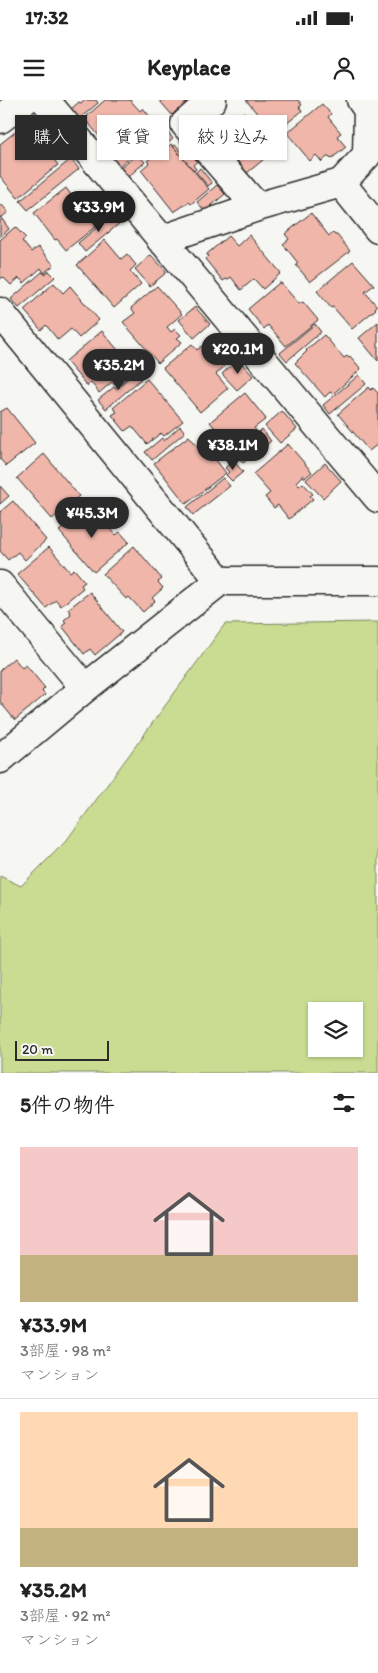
<!DOCTYPE html>
<html lang="ja">
<head>
<meta charset="utf-8">
<style>
	:root { --surface:#fff; --page:#f2f2f2; --text:#222; --muted:#767676; --line:#e0e0e0; --accent:#2b2b2b }
	body { margin:0; font-family:Itim,"Klee One",sans-serif; background:var(--page); color:var(--text); height:100vh; display:flex; flex-direction:column; font-size:19px; white-space:nowrap }
	* { box-sizing:border-box; margin:0 }
	p { font-size:16px; color:var(--muted) }
	.icon { flex:none; width:28px; height:28px; fill:none; stroke:currentColor; stroke-width:2; stroke-linecap:round; stroke-linejoin:round }
	.map { position:relative; height:973px; overflow:hidden }
	.details { display:flex; flex-direction:column; background:var(--surface); flex:1 }
	.details>* { flex:none }
	.banner { position:absolute; left:15px; top:15px; width:349px; height:45px; display:flex; gap:10px }
	.tools { position:absolute; left:308px; top:902px; display:grid; gap:10px }
	.tools a { display:grid; place-items:center; width:55px; height:55px; border-radius:0px; background:var(--surface); box-shadow:0 1px 4px #0004; font-size:25px }
	.scale { position:absolute; left:15px; bottom:12px; width:94px; box-sizing:border-box; padding-left:5px; border:2px solid #2b2b2b; border-top:0; font-size:14px; line-height:18px; white-space:nowrap; color:#2b2b2b; -webkit-text-stroke:4px #f6f6f2; paint-order:stroke }
	.price { position:absolute; translate:-50% -42px; padding:0 11px; border-radius:18px; background:var(--accent); color:#fff; font-size:16px; line-height:32px; filter:drop-shadow(0 1px 2px #0008) }
	.price::after { content:''; position:absolute; left:50%; top:30px; width:15px; height:11px; margin-left:-8px; background:inherit; clip-path:polygon(0 0,100% 0,50% 100%) }
	.price.current { background:#222; color:#fff }
	ul { padding:0; list-style:none }
	li { display:grid; align-content:center; gap:10px; height:265px; padding:0 20px }
	li+li { border-top:1px solid var(--line) }
	li span { display:grid; place-items:center; height:155px; border-radius:0px; color:#555 }
	li>.icon { margin-inline-start:auto }
	span .icon { width:90px; height:90px; fill:#fffc; stroke-width:1 }
	li b { font-size:21px }
	h2 { display:flex; justify-content:space-between; align-items:center; height:60px; padding:0 20px; font-size:21px }
	.tag { padding:0 18px; border-radius:0px; background:var(--surface); box-shadow:0 1px 4px #0004; font-size:18px; line-height:45px }
	.tag.current { background:var(--accent); color:#fff }
	.status { display:flex; justify-content:space-between; align-items:center; height:35px; padding:0 25px; background:var(--surface); direction:ltr }
	.status svg { height:14px; fill:currentColor }
	header { display:flex; justify-content:space-between; align-items:center; height:65px; padding:0 20px; background:var(--surface); font-size:22px; font-weight:700 }
	.map>svg:first-child { display:block }
	.green { fill:#c9dc91; stroke:#7a845e; fill-rule:evenodd }
	.building { fill:#f0b6aa; stroke:#2b2b2b }
	.lines { fill:none; stroke-linecap:round; stroke-linejoin:round }
	.minor-casing { stroke:#2b2b2b; stroke-width:31 }
	.minor { stroke:#f6f6f2; stroke-width:28 }
</style>
</head>
<body>
<div class="status"><b>17:32</b><svg viewBox="0 0 49 12"><path d="M0 12V9h3v3zM5 12V6h3v6zM10 12V3h3v9zM15 12V0h3v12zM26 1h20v11H26zM47 4h2v5h-2z"/></svg></div>
<header><svg class="icon" aria-label="menu" viewBox="0 0 24 24"><path d="M4 6h16M4 12h16M4 18h16"/></svg>Keyplace<svg class="icon" aria-label="person" viewBox="0 0 24 24"><circle cx="12" cy="8" r="4"/><path d="M4 21q1-7 8-7t8 7"/></svg></header>
<div class="map">
<svg width="378" height="973" viewBox="0 0 378 973">
	<rect width="100%" height="100%" fill="#f6f6f2"/>
	<filter id="ink" filterUnits="userSpaceOnUse"><feTurbulence type="fractalNoise" baseFrequency=".02" numOctaves="2"/><feDisplacementMap in="SourceGraphic" scale="10" xChannelSelector="R" yChannelSelector="G"/><feConvolveMatrix kernelMatrix="1 2 1 2 8 2 1 2 1" color-interpolation-filters="sRGB"/></filter>
	<g filter="url(#ink)">
		<!-- green -->
		<path class="green" d="M378,522V973H0V776L21,786L66,741L225,524ZM316,911H354V949H316Z"/>
		<!-- building -->
		<g class="building">
			<path d="M84,0H96L98,3L79,19L71,9L79,2L81,3Z"/>
			<path d="M105,0H130L140,11L143,8L159,28L136,47L131,41L118,52L109,40L105,43L85,19L88,17L87,16Z"/>
			<path d="M159,0H198L180,11L178,9L172,15Z"/>
			<path d="M246,0H298L302,5L299,7L302,11L274,34Z"/>
			<path d="M322,4L331,14L328,17L341,33L337,36L346,47L331,59L328,56L322,62L316,55L310,61L287,33Z"/>
			<path d="M244,12L275,50L247,73L216,34Z"/>
			<path d="M19,29L29,41L31,39L45,56L49,53L58,65L18,98L0,76V44Z"/>
			<path d="M168,32L173,39L150,57L145,51Z"/>
			<path d="M130,43L136,52L119,66L112,58Z"/>
			<path d="M171,44L209,89L191,104L189,102L174,112L141,70L149,63L147,61L166,46L168,47Z"/>
			<path d="M176,45L184,55L192,49L200,59L193,65L196,69L194,71L173,46Z"/>
			<path d="M137,54L145,62L128,77L120,68Z"/>
			<path d="M71,59L79,69L28,110L20,101Z"/>
			<path d="M200,68L212,83L208,86L196,72Z"/>
			<path d="M217,85L225,94L205,111L197,102Z"/>
			<path d="M66,88L74,99L72,101L76,107L80,104L96,126L66,150L57,139L55,140L34,113Z"/>
			<path d="M2,105L8,112L0,119V106Z"/>
			<path d="M311,113L329,136L333,133L335,135H337L350,151L310,182L296,165L298,163L283,144L289,139L285,134Z"/>
			<path d="M113,114L120,123L85,152L78,143Z"/>
			<path d="M2,119L9,129L0,137V121Z"/>
			<path d="M15,127L26,138L22,141L31,152L38,147L54,165L44,173L41,168L24,183L19,178L11,185L3,177L0,179V140Z"/>
			<path d="M249,135L281,173L263,189L254,179L241,190L231,177L227,180L226,179L223,181L205,159L208,156L207,154L228,136L237,146Z"/>
			<path d="M105,140L121,159L127,154L136,165L130,171L141,184L114,208L77,165Z"/>
			<path d="M151,155L167,172L150,186L135,169Z"/>
			<path d="M353,161L374,185L365,192L377,206L375,208L376,209L352,229L333,207L331,208L317,191Z"/>
			<path d="M49,171L55,177L19,208L11,199L42,172L45,174Z"/>
			<path d="M54,183L63,193L70,186L99,220L79,238L71,229L58,240L46,225L41,230L24,210Z"/>
			<path d="M279,183H281L299,204L303,202L318,220L286,246L268,225L264,229L248,209Z"/>
			<path d="M157,186L182,214L167,227L171,232L175,229L181,235L177,238L182,242L158,263L123,222L135,213L131,208Z"/>
			<path d="M195,207L210,224L194,238L179,220Z"/>
			<path d="M378,222V261L359,238Z"/>
			<path d="M315,224L321,232L287,261L280,253Z"/>
			<path d="M102,231L122,255L124,253L137,269L116,287L112,282L99,293L91,282L87,286L66,261Z"/>
			<path d="M324,235L344,258L347,256L349,258L350,256L361,269L333,294L330,292L325,297L295,263L307,251L306,250Z"/>
			<path d="M192,244L197,250L202,246L205,250L207,247L224,267L216,274L228,288L200,312L163,268Z"/>
			<path d="M238,259L253,276L237,290L222,274Z"/>
			<path d="M135,272L141,279L106,309L98,300L114,287L116,289Z"/>
			<path d="M359,275L366,284L330,314L323,305Z"/>
			<path d="M147,279L183,321L164,336L161,333L147,344L132,326L125,331L112,315L117,312L113,308Z"/>
			<path d="M369,287L371,290L373,288L378,293V344L369,351L338,314Z"/>
			<path d="M245,293L266,319L254,328L258,333L262,329L271,341L243,363L210,322Z"/>
			<path d="M7,308L35,343L6,366L0,359V312Z"/>
			<path d="M282,311L297,329L280,343L265,326Z"/>
			<path d="M180,326L185,332L152,360L145,352L162,338L164,341Z"/>
			<path d="M189,336L208,359L212,355L226,373L186,404L154,363Z"/>
			<path d="M288,344L312,372L305,378L303,375L296,382L299,386L303,383L313,394L310,396L313,399L289,419L278,405L274,408L265,397L270,393L253,374Z"/>
			<path d="M44,354L79,396L52,419L17,378Z"/>
			<path d="M233,360L243,372L232,381L226,375L229,372L225,368Z"/>
			<path d="M325,363L341,381L323,398L306,380Z"/>
			<path d="M223,378L230,386L193,415L187,407Z"/>
			<path d="M0,386L9,396L0,404Z"/>
			<path d="M13,401L46,440L25,460L18,452L8,460L0,451V412Z"/>
			<path d="M89,411L102,427L106,423L116,435L120,432L129,442L94,472L59,431L63,428L60,425L74,412L80,418Z"/>
			<path d="M134,446L162,479L158,482L163,488L152,498L155,501L143,512L129,497L126,499L103,474Z"/>
			<path d="M49,447L70,472L74,469L85,482L81,485L83,488L61,506L56,500L46,508L17,474Z"/>
			<path d="M90,492L122,532L95,555L90,549L84,554L62,526L66,523L64,520L71,514L68,509Z"/>
			<path d="M14,558L22,568L26,565L45,588L42,591L45,595L15,620L0,602V570Z"/>
		</g>
		<g class="lines">
			<!-- minor casing -->
			<g class="minor-casing">
				<g id="minor">
					<path d="M45,0L378,398"/>
					<path d="M212,0L185,24L257,107"/>
					<path d="M0,19L25,0"/>
					<path d="M341,83L367,55L368,10L361,0"/>
					<path d="M161,140L257,107L341,83L378,129"/>
					<path d="M0,212L220,481"/>
					<path d="M0,485L85,588"/>
					<path d="M0,659L85,588L220,481H378"/>
				</g>
			</g>
			<!-- minor -->
			<use href="#minor" class="minor"/>
		</g>
	</g>
</svg>
<div class="tools">
<a><svg class="icon" aria-label="layers" viewBox="0 0 24 24"><path d="M12 4l9 5-9 5-9-5zM3 14l9 5 9-5"/></svg></a>
</div>
<div class="scale">20 m</div>
<b class="price current" style="left:99px;top:133px">¥33.9M</b>
<b class="price" style="left:238px;top:275px">¥20.1M</b>
<b class="price" style="left:119px;top:291px">¥35.2M</b>
<b class="price" style="left:233px;top:371px">¥38.1M</b>
<b class="price" style="left:92px;top:439px">¥45.3M</b>
<div class="banner">
<a class="tag current">購入</a>
<a class="tag">賃貸</a>
<a class="tag">絞り込み</a>
</div>
</div>
<section class="details">
<h2>5件の物件<svg class="icon" aria-label="filters" viewBox="0 0 24 24"><path d="M4 7h16M4 17h16"/><circle cx="9" cy="7" r="2"/><circle cx="15" cy="17" r="2"/></svg></h2>
<ul>
<li><span style="background:linear-gradient(#f6c9c9 70%,#c2b280 0)"><svg class="icon" aria-label="home" viewBox="0 0 24 24"><path d="M3 11l9-7 9 7M6 9v11h12V9"/></svg></span><div><b>¥33.9M</b><p>3部屋 · 98 m²</p><p>マンション</p></div></li>
<li><span style="background:linear-gradient(#ffd9b3 75%,#c2b280 0)"><svg class="icon" aria-label="home" viewBox="0 0 24 24"><path d="M3 11l9-7 9 7M6 9v11h12V9"/></svg></span><div><b>¥35.2M</b><p>3部屋 · 92 m²</p><p>マンション</p></div></li>
</ul>
</section>
</body>
</html>
